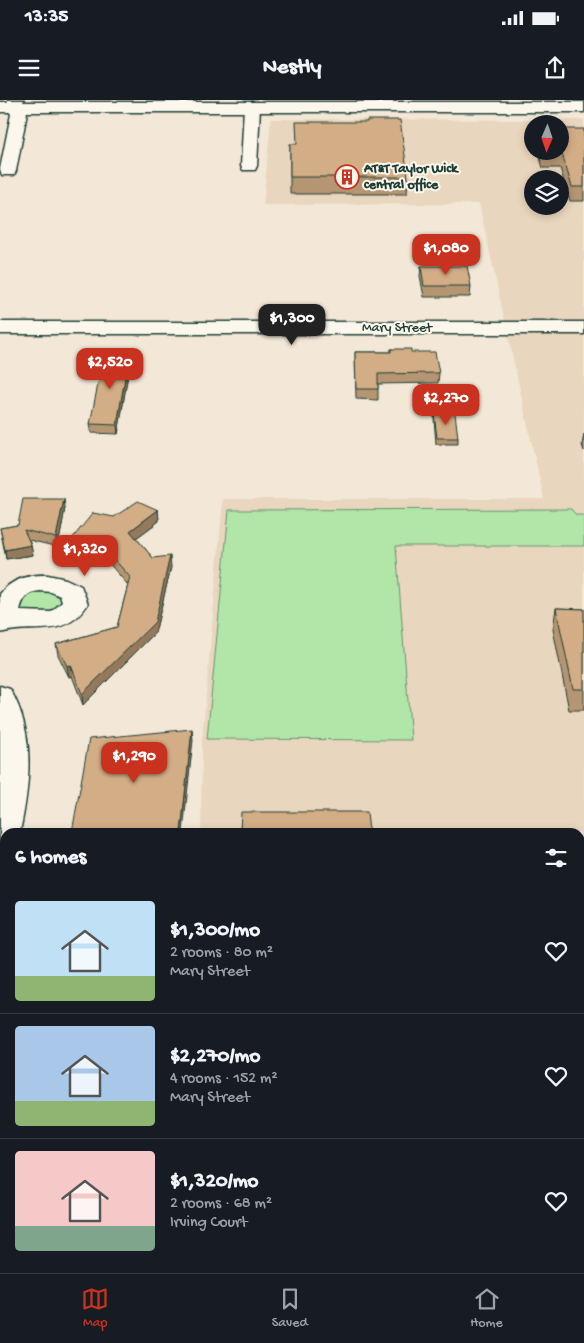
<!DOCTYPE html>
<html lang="en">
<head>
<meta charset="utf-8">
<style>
	:root { --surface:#171b24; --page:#242831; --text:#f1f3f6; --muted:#9ea1a6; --line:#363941; --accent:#c8321e }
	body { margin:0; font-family:"Gochi Hand",sans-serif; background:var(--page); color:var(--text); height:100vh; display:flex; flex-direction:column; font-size:19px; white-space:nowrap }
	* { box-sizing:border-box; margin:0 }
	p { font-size:16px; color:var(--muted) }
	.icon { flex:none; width:28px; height:28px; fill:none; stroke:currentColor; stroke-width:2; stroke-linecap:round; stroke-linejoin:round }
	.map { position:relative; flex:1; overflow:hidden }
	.side { position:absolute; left:0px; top:728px; width:585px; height:446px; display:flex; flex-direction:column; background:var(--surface); border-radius:15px 15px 0 0; box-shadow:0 2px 8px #0003 }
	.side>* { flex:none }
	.needle { width:32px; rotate:182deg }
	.tools { position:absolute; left:524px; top:15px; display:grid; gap:10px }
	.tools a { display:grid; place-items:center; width:45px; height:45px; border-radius:50%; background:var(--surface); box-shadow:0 2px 8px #0003; font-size:25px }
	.price { position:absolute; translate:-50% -42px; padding:0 11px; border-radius:10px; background:var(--accent); color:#fff; font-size:16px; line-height:32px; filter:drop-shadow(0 1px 2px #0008) }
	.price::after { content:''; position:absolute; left:50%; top:30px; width:15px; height:11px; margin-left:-8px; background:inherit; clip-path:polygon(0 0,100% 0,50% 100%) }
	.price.on { background:#222; color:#fff }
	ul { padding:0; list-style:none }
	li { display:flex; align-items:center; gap:15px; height:125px; padding:0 15px }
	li+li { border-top:1px solid var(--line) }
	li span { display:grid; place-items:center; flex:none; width:140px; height:100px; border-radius:5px; color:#555 }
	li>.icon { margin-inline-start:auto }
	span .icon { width:60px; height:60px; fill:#fffc; stroke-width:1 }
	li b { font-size:21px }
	h2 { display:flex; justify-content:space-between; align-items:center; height:60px; padding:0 15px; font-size:21px }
	.status { display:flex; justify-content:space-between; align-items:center; height:35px; padding:0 25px; background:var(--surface); direction:ltr }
	.status svg { height:14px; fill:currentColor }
	header { display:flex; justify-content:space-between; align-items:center; height:65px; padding:0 15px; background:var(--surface); font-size:22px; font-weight:700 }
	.dock { display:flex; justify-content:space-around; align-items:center; height:70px; border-top:1px solid var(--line); background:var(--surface); font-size:14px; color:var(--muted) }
	.dock a { display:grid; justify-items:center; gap:2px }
	.dock .on { color:var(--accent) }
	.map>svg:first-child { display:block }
	.built { fill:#e9d6be; fill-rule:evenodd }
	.green { fill:#b1e6a8; stroke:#68926e }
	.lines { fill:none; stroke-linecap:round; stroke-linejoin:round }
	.minor-casing { stroke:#1f3d34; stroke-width:3 }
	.tertiary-casing { stroke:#1f3d34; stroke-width:3 }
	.minor { fill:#fbf7ec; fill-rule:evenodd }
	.tertiary { fill:#fbf7ec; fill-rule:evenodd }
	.wall { fill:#b59572; stroke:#1f3d34 }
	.shaded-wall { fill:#94795d; stroke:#1f3d34 }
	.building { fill:#d3ad85; stroke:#1f3d34 }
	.labels { text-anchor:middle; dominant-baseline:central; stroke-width:4; stroke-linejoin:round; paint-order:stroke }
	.far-poi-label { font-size:14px; font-weight:bold; fill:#1f3d34; stroke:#fbf7ec; text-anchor:start }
	.far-street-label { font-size:14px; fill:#1f3d34; stroke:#fbf7ec }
</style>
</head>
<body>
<div class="status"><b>13:35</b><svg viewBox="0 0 49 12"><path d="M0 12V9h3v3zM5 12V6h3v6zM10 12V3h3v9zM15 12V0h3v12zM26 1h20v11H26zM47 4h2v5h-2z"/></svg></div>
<header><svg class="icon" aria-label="menu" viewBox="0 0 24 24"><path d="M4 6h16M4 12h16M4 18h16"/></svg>Nestly<svg class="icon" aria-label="share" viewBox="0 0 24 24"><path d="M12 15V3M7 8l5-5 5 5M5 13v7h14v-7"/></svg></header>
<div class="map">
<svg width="584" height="1173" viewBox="0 0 584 1173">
	<rect width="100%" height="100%" fill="#f3e8d7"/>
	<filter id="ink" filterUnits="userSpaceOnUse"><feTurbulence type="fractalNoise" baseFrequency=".02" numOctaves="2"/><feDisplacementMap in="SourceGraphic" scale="10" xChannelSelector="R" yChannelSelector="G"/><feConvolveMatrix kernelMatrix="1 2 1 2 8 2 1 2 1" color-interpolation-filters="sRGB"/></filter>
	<g filter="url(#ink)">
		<!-- built -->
		<path class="built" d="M271,19L584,20V1006H580V732H201L202,640L223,399H544L479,104L263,105ZM532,24H560V51H532ZM532,79H560V106H532Z"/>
		<!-- green -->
		<g class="green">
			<path d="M571,409L576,415H584V446H396L411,640L207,639L229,410Z"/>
			<path d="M32,489L59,491L63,504L47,515H17L21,497Z"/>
		</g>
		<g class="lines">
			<!-- minor casing -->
			<g class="minor-casing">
				<g id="minor">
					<path d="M8,0H24L21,6L27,13L16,71L14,75H2L0,69L11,14L5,7Z"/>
					<path d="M252,2L257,4L260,7L257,66L255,70H243L241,66L244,7L247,4Z"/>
					<rect x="0" y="222" width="584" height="12"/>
					<path d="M48,475L66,479L81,486L88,504C64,541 35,523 0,533V494C11,479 30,474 48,475ZM40,491L51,492L60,496L62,502L51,512L20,511C22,499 27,492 40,491Z"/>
					<path d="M0,586L10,589C36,633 30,684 20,732H5V769L0,771Z"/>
					<rect x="0" y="1067" width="5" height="36"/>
					<path d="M349,1169H392L394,1173H351Z"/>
				</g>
			</g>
			<!-- tertiary casing -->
			<g class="tertiary-casing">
				<rect id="tertiary" x="0" y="2" width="584" height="10"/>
			</g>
			<!-- minor -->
			<use href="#minor" class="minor"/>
			<!-- tertiary -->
			<use href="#tertiary" class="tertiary"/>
		</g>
		<!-- wall -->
		<g class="wall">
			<path d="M584,29V101H570L560,68H543L538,51H560Z"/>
			<path d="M290,44L408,77L407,94H290Z"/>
			<path d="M421,166L471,186L470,197H424L420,176Z"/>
			<path d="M391,249L411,252L439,273L438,283L378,284V300L356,299L355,252H391Z"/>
			<path d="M129,254L130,262L118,334L91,333L90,324Z"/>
			<path d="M434,313L458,338V344H436L434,319Z"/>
			<path d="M584,334V351L582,345Z"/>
			<path d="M65,408L58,447L29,440L33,455L6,459L0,428L18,425Z"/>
			<path d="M158,410L159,421L136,438L153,458L171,467L155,533L83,605L72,576L69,577L58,555L56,544L117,527L128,485L105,459L73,451L71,440L114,417Z"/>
			<path d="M556,508L584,509V610H569L553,529Z"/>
			<path d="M489,1169H560L563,1173H492Z"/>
		</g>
		<!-- shaded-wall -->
		<g class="shaded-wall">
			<path d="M129,254L130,262L118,334L117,325Z"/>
			<path d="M64,399L65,408L58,447L56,438Z"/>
			<path d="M158,410L159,421L131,442L130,431Z"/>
			<path d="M31,445L33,455L6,459L5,450Z"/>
			<path d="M170,456L171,467L155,533L83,605L82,594Z"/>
			<path d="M71,565L72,576L69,577L67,566Z"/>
			<path d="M192,629L193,640L183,732H181Z"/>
		</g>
		<!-- building -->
		<g class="building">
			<path d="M367,20H400L408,77H290V44H297L296,22H367Z"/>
			<path d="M560,29H584V87H572L562,54H545L544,51H560Z"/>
			<path d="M421,166H467L471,186H424Z"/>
			<path d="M391,249H411V252H435L439,273L378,274V289H356L355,252H391Z"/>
			<path d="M104,254H129L117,325L90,324Z"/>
			<path d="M434,313H455L458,338H437Z"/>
			<path d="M23,399H64L56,438L24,430L31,445L5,450L0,428L18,425Z"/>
			<path d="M138,401L158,410L130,431L153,458L170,456L155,522L82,594L71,565L67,566L56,544L117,527L130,477L104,448L71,440L93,413L114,417Z"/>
			<path d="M556,508L584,509V589H573Z"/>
			<path d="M192,629L181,732H72L89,639Z"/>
			<path d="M241,712H367L369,732H240Z"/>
			<path d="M0,1163L5,1164V1169H152V1173H0Z"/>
			<path d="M186,1169H188L201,1173H185Z"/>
			<path d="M499,1169H560L563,1173H502Z"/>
		</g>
	</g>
	<!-- icons -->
	<defs>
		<g id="building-ring" transform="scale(1.25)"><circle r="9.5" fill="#fbf7ec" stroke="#c8321e" stroke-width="1.5"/><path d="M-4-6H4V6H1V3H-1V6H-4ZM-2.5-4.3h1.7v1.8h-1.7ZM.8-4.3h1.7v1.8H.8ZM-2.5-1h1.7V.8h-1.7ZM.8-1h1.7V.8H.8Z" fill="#c8321e"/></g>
	</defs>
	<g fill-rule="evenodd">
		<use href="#building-ring" x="347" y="77"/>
	</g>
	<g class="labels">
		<!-- far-poi labels -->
		<g class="far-poi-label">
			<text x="364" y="69">AT&amp;T Taylor Wick<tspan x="364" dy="16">central office</tspan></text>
		</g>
		<!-- far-street labels -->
		<g class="far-street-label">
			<text x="397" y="228">Mary Street</text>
		</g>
	</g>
</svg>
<div class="tools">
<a><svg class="needle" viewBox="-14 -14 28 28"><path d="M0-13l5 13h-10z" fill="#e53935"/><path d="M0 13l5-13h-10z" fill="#9ea1a6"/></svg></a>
<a><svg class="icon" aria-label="layers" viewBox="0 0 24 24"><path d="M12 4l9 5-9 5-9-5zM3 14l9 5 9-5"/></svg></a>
</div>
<b class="price" style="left:446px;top:176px">$1,080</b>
<b class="price on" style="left:292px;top:246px">$1,300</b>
<b class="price" style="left:110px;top:290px">$2,520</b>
<b class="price" style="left:446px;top:326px">$2,270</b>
<b class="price" style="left:85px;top:477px">$1,320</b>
<b class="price" style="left:134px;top:684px">$1,290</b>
<section class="side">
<h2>6 homes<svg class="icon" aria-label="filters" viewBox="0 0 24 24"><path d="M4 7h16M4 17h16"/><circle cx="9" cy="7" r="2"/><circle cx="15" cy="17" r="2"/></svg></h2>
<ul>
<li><span style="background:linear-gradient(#bfe0f5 75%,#8fb573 0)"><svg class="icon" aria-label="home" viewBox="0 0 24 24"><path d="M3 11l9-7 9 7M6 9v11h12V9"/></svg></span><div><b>$1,300/mo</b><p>2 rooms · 80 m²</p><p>Mary Street</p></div><svg class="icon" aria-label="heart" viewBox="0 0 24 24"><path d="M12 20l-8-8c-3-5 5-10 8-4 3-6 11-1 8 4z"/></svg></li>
<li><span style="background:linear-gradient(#a9c7e8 75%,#8fb573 0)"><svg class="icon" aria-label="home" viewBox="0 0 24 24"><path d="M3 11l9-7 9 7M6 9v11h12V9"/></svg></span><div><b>$2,270/mo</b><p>4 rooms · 152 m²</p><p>Mary Street</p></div><svg class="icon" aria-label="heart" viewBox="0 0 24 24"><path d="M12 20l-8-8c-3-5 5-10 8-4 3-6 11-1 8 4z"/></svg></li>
<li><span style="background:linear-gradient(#f6c9c9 75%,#7fa58c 0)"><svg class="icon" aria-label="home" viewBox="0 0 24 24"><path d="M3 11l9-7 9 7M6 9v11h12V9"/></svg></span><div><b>$1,320/mo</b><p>2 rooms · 68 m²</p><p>Irving Court</p></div><svg class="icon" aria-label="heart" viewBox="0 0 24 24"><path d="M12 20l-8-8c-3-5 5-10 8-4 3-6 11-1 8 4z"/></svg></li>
</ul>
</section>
</div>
<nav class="dock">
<a class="on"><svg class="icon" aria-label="map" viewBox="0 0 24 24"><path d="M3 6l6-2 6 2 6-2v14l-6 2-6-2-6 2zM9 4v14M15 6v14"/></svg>Map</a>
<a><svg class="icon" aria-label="saved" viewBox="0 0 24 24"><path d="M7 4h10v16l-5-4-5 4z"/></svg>Saved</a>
<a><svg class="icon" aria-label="home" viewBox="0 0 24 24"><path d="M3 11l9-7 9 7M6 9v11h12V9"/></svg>Home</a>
</nav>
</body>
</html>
